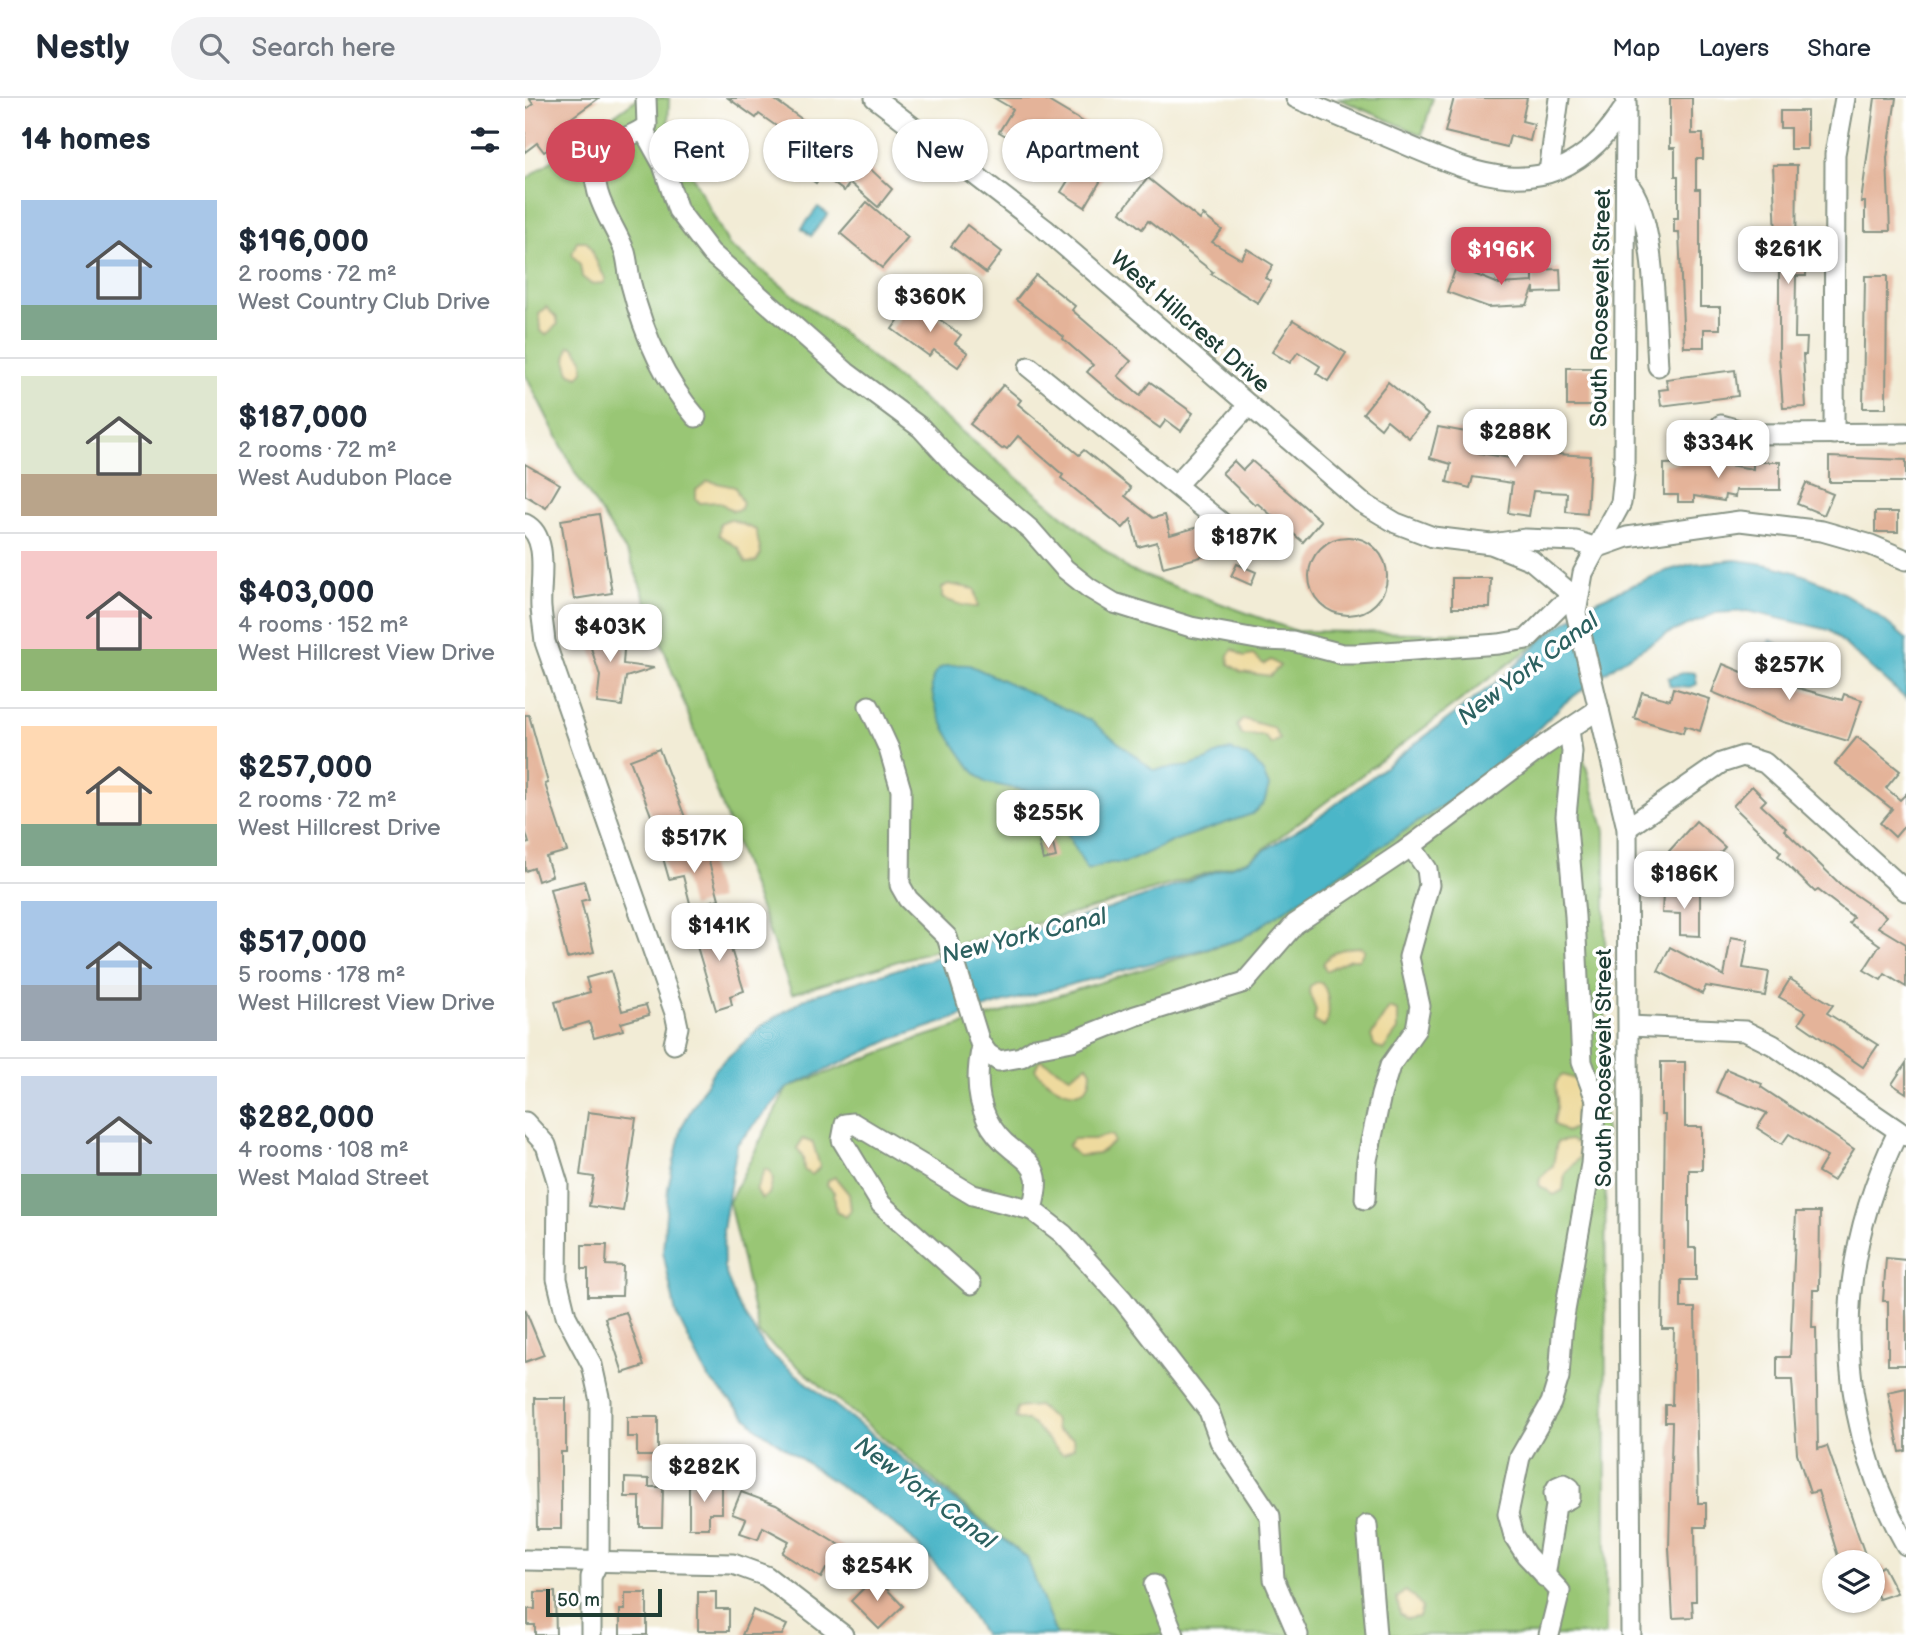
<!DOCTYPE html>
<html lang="en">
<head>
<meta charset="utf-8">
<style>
	:root { --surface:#fff; --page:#f2f2f3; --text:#1f2937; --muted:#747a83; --line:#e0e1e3; --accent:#d1495b }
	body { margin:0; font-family:"Balsamiq Sans",sans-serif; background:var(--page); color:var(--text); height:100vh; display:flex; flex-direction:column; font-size:26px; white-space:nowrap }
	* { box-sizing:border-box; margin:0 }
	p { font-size:23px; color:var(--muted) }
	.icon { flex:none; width:38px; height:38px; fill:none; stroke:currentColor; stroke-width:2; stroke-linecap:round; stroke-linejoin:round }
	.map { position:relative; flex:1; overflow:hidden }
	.side { display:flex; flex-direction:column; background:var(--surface); width:525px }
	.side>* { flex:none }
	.hud { position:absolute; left:21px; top:21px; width:665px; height:63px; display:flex; gap:14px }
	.controls { position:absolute; left:1297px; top:1452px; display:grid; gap:14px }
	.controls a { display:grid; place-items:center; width:63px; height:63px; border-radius:50%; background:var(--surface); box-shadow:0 2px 5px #0004; font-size:35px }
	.scale { position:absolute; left:21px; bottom:18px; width:116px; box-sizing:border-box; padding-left:7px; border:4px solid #1f3d34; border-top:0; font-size:19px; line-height:24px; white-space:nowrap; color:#1f3d34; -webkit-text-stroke:5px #fff; paint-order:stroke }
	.price { position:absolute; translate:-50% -60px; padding:0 16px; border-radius:14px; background:#fff; color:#222; font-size:23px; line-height:46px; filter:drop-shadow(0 2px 4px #0008) }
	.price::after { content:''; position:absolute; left:50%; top:42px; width:21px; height:16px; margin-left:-10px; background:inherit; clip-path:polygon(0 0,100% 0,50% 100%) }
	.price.selected { background:var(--accent); color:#fff }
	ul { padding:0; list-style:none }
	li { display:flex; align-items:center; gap:21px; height:175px; padding:0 21px }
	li+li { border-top:2px solid var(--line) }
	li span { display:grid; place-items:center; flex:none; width:196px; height:140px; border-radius:0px; color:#555 }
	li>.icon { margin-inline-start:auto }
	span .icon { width:84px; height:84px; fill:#fffc; stroke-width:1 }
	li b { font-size:30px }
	h2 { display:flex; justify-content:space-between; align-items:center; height:84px; padding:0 21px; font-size:30px }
	.tag { padding:0 24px; border-radius:32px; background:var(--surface); box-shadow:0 2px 5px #0004; font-size:24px; line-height:63px }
	.tag.selected { background:var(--accent); color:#fff }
	header { display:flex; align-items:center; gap:42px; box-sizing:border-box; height:98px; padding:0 35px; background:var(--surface); border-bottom:2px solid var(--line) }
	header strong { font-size:33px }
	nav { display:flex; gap:38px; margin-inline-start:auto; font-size:24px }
	.search { width:490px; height:63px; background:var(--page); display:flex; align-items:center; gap:18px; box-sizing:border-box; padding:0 24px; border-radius:38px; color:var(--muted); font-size:26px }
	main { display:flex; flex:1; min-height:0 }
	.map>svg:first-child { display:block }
	.green { fill:#99c674; stroke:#5c8254; stroke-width:2 }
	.sand { fill:#eeda9e; stroke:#868c69; stroke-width:2 }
	.water { fill:#4bb6c8; stroke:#357a7e; stroke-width:2 }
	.building { fill:#e4b399 }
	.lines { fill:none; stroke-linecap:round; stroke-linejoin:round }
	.minor-casing { stroke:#889485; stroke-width:23 }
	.minor { stroke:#fff; stroke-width:19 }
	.labels { text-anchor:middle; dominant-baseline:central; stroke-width:7; stroke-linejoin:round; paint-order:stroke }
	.street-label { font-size:23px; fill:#1f3d34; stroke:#fff }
	.water-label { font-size:24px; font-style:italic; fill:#2c6160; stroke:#fff }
</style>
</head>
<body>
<header>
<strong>Nestly</strong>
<div class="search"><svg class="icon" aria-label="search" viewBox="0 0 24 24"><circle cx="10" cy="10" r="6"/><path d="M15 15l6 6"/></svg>Search here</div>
<nav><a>Map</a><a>Layers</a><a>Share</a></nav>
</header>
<main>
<section class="side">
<h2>14 homes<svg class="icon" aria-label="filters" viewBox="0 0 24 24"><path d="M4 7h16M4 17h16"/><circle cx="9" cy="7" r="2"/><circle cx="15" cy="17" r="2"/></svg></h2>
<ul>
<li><span style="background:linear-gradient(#a9c7e8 75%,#7fa58c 0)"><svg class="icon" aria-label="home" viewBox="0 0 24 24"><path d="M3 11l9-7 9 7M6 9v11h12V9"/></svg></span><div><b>$196,000</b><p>2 rooms · 72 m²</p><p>West Country Club Drive</p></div></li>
<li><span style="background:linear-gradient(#dfe7d0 70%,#b9a48a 0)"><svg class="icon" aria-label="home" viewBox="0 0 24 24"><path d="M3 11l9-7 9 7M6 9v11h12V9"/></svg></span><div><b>$187,000</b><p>2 rooms · 72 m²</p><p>West Audubon Place</p></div></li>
<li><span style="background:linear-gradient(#f6c9c9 70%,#8fb573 0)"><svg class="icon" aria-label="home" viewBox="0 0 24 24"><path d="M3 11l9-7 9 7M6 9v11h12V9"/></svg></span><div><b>$403,000</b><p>4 rooms · 152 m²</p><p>West Hillcrest View Drive</p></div></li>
<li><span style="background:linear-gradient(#ffd9b3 70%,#7fa58c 0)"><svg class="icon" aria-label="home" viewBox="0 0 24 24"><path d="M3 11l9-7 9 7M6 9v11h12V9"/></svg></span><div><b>$257,000</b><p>2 rooms · 72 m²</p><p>West Hillcrest Drive</p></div></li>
<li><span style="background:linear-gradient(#a9c7e8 60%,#9aa5b1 0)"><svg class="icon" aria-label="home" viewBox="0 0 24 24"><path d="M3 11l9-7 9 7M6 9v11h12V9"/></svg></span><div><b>$517,000</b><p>5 rooms · 178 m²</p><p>West Hillcrest View Drive</p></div></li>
<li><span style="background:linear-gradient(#c9d6e8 70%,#7fa58c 0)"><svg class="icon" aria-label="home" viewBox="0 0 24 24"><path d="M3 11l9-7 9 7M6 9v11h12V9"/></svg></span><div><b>$282,000</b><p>4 rooms · 108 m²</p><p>West Malad Street</p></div></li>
</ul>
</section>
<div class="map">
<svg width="1381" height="1537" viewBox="0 0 1381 1537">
	<rect width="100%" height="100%" fill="#fff"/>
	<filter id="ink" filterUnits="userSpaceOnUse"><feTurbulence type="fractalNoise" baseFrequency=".0143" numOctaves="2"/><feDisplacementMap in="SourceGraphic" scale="14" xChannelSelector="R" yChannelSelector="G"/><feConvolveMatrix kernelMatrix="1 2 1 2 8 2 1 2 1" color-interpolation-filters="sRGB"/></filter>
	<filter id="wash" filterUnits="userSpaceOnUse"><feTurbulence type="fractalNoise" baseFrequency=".00686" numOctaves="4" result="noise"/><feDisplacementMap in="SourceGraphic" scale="28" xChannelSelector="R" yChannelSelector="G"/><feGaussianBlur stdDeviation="1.57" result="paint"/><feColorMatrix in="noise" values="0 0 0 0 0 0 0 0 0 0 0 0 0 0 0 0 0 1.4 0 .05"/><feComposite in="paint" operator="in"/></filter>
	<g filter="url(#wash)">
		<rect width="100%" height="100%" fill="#f2ecd6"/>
		<!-- green -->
		<g class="green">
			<path d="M113,0H144L143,32L204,147L320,237L604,472L771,533L1022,537L724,762L562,812L389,858L267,896L105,460L51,376L0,276V82Z"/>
			<path d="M812,0H908L897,37Z"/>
			<path d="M1047,621L1080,733L1081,1537H531L502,1460L234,1236L204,1104L262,990L395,940L716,841Z"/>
		</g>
		<!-- sand -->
		<g class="sand">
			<path d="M52,143H61C70,152 70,168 81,180L79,185L66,186L57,179L55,167L47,156Z"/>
			<path d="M21,209L32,220L33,226L21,237L15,233L14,216Z"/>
			<path d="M44,248L49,249L58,261V274L54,279L45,276L41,261Z"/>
			<path d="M183,383L210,389L218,405L216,411L208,413L194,404L175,405L171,401V392Z"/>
			<path d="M205,421L231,432L236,456L231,464L221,465L213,450L194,437L195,425Z"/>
			<path d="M423,486L450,491L453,509C444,510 426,504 417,500V490Z"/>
			<path d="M708,551L719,559L728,557L739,566L746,562L755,568L745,578L716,574L704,566L703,557Z"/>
			<path d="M718,621L749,630L755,641L746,646L739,638L717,637L712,628Z"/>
			<path d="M836,849L840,852L834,861H825L801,873L798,866C806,852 821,849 836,849Z"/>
			<path d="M792,884L797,885C804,894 807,920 799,929L789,923L791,912L784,895L785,888Z"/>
			<path d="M864,910L873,913V932L858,952L849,947L846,938Z"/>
			<path d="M515,961L545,978L562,967L566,973C566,1013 522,988 510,971Z"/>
			<path d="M1038,977L1056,983L1060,992L1050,1013L1051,1029L1041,1034L1029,1026C1029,1019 1031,1015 1032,1009C1034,996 1024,986 1038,977Z"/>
			<path d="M583,1037L588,1038L589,1044L573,1056L553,1058L543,1048L548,1041H569Z"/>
			<path d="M278,1041L288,1045L295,1069L287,1077L279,1072L278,1060L272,1050Z"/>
			<path d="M1045,1042L1054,1047V1060L1040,1076L1038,1092L1029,1097L1014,1087L1015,1080L1028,1068L1032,1044Z"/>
			<path d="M240,1071L245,1073L248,1081L244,1096L237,1101L231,1092Z"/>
			<path d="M310,1079L324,1096L326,1112L321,1119L311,1114L309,1094L302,1087L303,1082Z"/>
			<path d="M513,1308L529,1321L532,1332L548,1340L549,1349L538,1356C528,1350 516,1332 506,1325C502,1322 495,1322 490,1320L492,1310Z"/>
			<path d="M880,1493L889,1499L897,1510L894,1519L882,1521L875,1516L872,1500Z"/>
		</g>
		<!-- water -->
		<g class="water">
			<path d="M293,109L303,116L286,138L277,130Z"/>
			<path d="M1210,462C1278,468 1331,496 1381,541V601L1304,532L1223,513L1191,515L1142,536L1095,564L1037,607L1006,638L929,700L716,841L473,906L368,941L262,990L212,1046L198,1132L199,1170L211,1204L242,1253L502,1460L531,1537H459L418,1475L379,1433L232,1330L183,1280L151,1216L138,1154L143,1090L157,1028L189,972L238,927L283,899L447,848L581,812L724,762L798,716L982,576L1022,537L1073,502L1141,473L1166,466Z"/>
			<path d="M1245,542L1270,555L1264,567L1239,554Z"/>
			<path d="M444,567L565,622L628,672L665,668L683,662L693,655L706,652L727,661L738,674L744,688L739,705L727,716L651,742L600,765H585L562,772L522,698C510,693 463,686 460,684C441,671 389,592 413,572C421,565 434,567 444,567Z"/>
			<path d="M1161,574L1170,575L1172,586L1164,590L1145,588L1143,580Z"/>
		</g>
		<g id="blocks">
			<!-- building -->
			<g class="building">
				<path d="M4,0H74L42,23L50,33L19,54L12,45L0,54V12L8,6Z"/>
				<path d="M203,0H247L339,65L367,91L353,109L325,85L319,93L297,77L291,85L251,56L264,37L234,16L231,20Z"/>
				<path d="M469,0H518L597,47L560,109L536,94L552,68L528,53L514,76L496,65L504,51L474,34L488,11Z"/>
				<path d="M929,0H1002L997,23L1009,26L1005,43L985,38L982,49L920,34Z"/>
				<path d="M1145,0H1167V36H1178V61H1171V91H1175V209H1195V231H1179V249H1159L1154,134H1149V120H1153V78H1150V50H1145Z"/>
				<path d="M1350,0H1371L1362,60L1365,133H1340V104H1336Z"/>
				<path d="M1255,13H1282V51H1265V30H1255Z"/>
				<path d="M1248,67H1272L1271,164H1281V178H1271L1270,240H1282L1281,257H1278L1281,309L1258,310L1254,256V153H1242V138H1251Z"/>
				<path d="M623,80L675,122L678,117L697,132L687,144L716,161L722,151L748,167L740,180L746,183L733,205L686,176L688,174L623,123L617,131L596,114Z"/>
				<path d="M342,104L383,139L357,170L315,135Z"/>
				<path d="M442,127L477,154L461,175L426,148Z"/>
				<path d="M934,161L949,166V176L974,186L1008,184V172L1035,171L1036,194L1009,195V189L1002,207L963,209L922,194Z"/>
				<path d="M511,177L550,208L547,212L606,263L593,278L615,297L625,284L668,315L656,333L641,322L635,330L591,299L562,274L568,267L538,241L539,239L491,202Z"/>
				<path d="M1340,178H1362L1361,310H1338Z"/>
				<path d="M388,202L436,237L430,245L443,255L433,269L409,252L404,258L367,231Z"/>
				<path d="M768,222L821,255L803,283L791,275L795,268L773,254L765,265L747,254Z"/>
				<rect x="1042" y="270" width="25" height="38"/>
				<path d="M1210,272L1213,298L1136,308L1134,292L1143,291L1141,281Z"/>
				<path d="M863,284L903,317L884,340L862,322L856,330L838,315Z"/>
				<path d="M478,287L496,302L493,306L554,357L559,352L606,390L600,398L628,420L640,417L645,437L680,427L685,431L691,455L638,469L632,444L613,449L606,421L598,430L536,380L538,377L493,338L482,351L479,349L477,351L445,326Z"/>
				<path d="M913,329L958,337L954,355L986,360L989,338L1015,342L1013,355L1065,358L1062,416L1041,414L1042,395L1008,393L1004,418L983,415L987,385L948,379L945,390L922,384L926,366L905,360Z"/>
				<path d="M1304,359L1381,362V384H1304Z"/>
				<path d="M709,363L718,372L727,363L796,423L778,444L732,405L730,407L697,375Z"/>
				<path d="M1186,364L1228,371V364H1255V392H1211L1210,399L1200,397L1199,403L1169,398V404H1153V397H1139V366Z"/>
				<path d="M0,366L35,386L21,410L0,397Z"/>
				<path d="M1281,385L1308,396L1299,417L1272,406Z"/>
				<rect x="1350" y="414" width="23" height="20"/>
				<path d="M74,416L87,495L49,501L36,422Z"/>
				<circle cx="823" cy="478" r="39"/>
				<path d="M712,466L731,474L726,487L706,478Z"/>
				<path d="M927,480H966L965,510H927Z"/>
				<path d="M83,524L86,533L93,534L99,552L98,566L129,570L101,579L97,608L72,605L75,578L60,531Z"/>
				<path d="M1198,566L1224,577L1227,571L1273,590L1317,602L1319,596L1337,602L1323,643L1259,624L1187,594Z"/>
				<path d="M1148,590L1185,601L1175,633L1160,628L1158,635L1109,620L1117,594L1145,602Z"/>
				<path d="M0,617H4L23,685L20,686L42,753L21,759L27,778L13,783L9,770L0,773V746L4,745L0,732Z"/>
				<path d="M1332,639L1375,673L1361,690L1375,702L1381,696V726L1370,739L1355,725L1367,711L1310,666Z"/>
				<path d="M134,651L161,722L132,733L105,662Z"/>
				<path d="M1227,688L1241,702L1236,707L1261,730L1259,732L1316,787L1361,818L1353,829L1381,846V889L1360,876L1356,882L1339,872L1355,847L1324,825L1328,819L1293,792L1290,794L1253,758L1256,754L1208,708Z"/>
				<path d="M1171,723L1200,749L1184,767L1172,757L1156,776L1138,760Z"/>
				<path d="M527,742L531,759L518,762L514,745Z"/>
				<path d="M180,749L194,801L166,809L158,778L144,781L138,760Z"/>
				<path d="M59,783L64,801L56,803L69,854L42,860L25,791Z"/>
				<path d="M1138,795H1175V838L1155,837V816L1137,815Z"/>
				<path d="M203,824L211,850L206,851L219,893L205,898L207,907L191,912L168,835Z"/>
				<path d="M1206,839L1223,842L1218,870L1244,874L1240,898L1181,888L1177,896L1133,873L1145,849L1199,878Z"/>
				<path d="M86,873L97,913L121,907L124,917L96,925L98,932L69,940L64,924L38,932L30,904L65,894L61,880Z"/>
				<path d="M1265,881L1308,907L1302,915L1353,947L1338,969L1274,925L1281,914L1254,899Z"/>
				<path d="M1136,964H1160V1029H1177V1072H1164V1150H1171V1182H1156V1210H1170L1173,1405H1181V1429H1170L1171,1503H1167L1168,1519L1148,1520L1144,1450L1147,1324H1140V1307H1147L1149,1231H1137L1140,1017H1136Z"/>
				<path d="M1381,965V995L1367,986Z"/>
				<path d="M1201,971L1237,986L1236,989L1329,1051L1308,1083L1293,1074L1302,1059L1264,1036L1257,1046L1232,1030L1242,1015L1191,994Z"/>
				<path d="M63,1014L111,1020L98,1113L64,1108L69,1079L55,1077Z"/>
				<path d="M1271,1114H1295L1294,1192H1288L1287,1230H1291L1293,1351L1302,1348L1343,1465H1315L1293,1393L1285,1395L1272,1355L1267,1282H1252V1259H1265Z"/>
				<path d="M57,1147H82L81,1167L98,1168L97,1198H63V1171H57Z"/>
				<path d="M1361,1160L1381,1162V1267H1363V1203H1358Z"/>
				<path d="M0,1211L19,1257L0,1264Z"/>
				<path d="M101,1214L119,1268L98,1275L80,1220Z"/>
				<path d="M1381,1290V1353L1375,1354L1363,1294Z"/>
				<path d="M10,1300H41V1354H36V1431H12Z"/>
				<path d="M102,1319H133V1358H112V1339H102Z"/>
				<path d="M100,1380L124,1381V1389H138L137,1429H115V1399H100Z"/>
				<path d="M164,1386H197V1415H184V1430H164Z"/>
				<path d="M216,1394L251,1407L328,1455L313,1478L301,1471L296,1480L257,1455L264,1443L238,1429L233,1441L215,1435L221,1421L207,1416Z"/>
				<path d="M1358,1468L1372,1495L1354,1501L1351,1495L1348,1497V1474Z"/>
				<path d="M350,1479L378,1508L354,1531L326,1503Z"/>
				<path d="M10,1494H30L31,1537H10V1527H3V1511H10Z"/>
				<path d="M173,1494H191V1511H204V1533H173Z"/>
				<path d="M100,1495H122V1537H95V1512H100Z"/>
				<path d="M228,1512L262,1527L257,1537H217Z"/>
			</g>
		</g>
	</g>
	<g filter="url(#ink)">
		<use href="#blocks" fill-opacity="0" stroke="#889485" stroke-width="2"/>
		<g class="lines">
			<!-- minor casing -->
			<g class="minor-casing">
				<g id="minor">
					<path d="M121,0L122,27C110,40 85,40 75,59C59,91 90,126 100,154C103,164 103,175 106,186C118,234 138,281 171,319"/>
					<path d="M771,0C811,17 851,34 891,51C953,77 1014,101 1071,46C1083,35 1092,20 1101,8"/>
					<path d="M1101,0L1099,376L1096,405L1058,475L1051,515L1102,730L1106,1537"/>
					<path d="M118,31L138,67L153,112L186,155L321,274L396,330L429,366L506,432L540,471L564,490L589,505L666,529L737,542L767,543L817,556H832L974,546L1002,541L1035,508L1051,500L1006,462L966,446L908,439L871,425L836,404L520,131L350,0"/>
					<path d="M1024,74L1034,0"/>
					<path d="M1102,85C1131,115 1130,224 1133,268"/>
					<path d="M504,269L713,438"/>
					<path d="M1196,327L1228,336L1381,335"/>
					<path d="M1309,336L1310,56L1320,0"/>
					<path d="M651,387L724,307"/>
					<path d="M0,426C26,439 14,486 16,510C17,521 19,533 20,544L150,915L153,929L149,946"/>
					<path d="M967,446L1000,441L1051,443L1071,450L1102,439L1215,423L1297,433L1346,447L1381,462"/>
					<path d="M344,608L364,651L376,692L375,787L383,801L422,839L455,945L463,956L474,963L496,959L510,950L547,943L610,918L720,884L770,826L878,754L1020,647L1074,611"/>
					<path d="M1102,730L1196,665L1218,658L1240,665L1381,793"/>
					<path d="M1104,928L1220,933L1248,947L1381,1038"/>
					<path d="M0,1024L21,1047L33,1086L32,1181L41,1218L67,1267L75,1303L74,1462L66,1479V1537"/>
					<path d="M1373,1034C1306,1169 1307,1315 1381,1447"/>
					<path d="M840,1101L842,1062L856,997L865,968L891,931L895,908L884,859L904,787L902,771L886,748"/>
					<path d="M507,1112L538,1136L598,1202L684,1313L695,1343L745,1418L749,1481L773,1537"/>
					<path d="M446,1186L356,1106L317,1042L320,1026L328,1025L448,1097L507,1112C509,1103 513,1089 511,1079C508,1065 497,1059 487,1051C453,1025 448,988 457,948"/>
					<path d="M842,1427L851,1537"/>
					<path d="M0,1462L208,1466L241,1478L318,1537"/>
					<path d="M1020,1479L1031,1407L1045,1400V1390L1039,1386L1032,1389L1029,1395L1031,1407"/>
					<path d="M629,1487L649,1537"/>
					<path d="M1024,1537L1035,1493L1001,1457L989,1438L983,1416L995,1359L1026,1305L1034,1279L1038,1224L1066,1066L1071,1002L1057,964L1050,818L1041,718L1047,654L1044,631"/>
				</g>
			</g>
			<!-- minor -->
			<use href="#minor" class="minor"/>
		</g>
	</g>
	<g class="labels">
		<!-- street labels -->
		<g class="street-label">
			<text transform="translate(1076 210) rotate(-89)">South Roosevelt Street</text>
			<text transform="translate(665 224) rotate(41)">West Hillcrest Drive</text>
			<text transform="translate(1079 970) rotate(-90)">South Roosevelt Street</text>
		</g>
		<!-- water labels -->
		<g class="water-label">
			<text transform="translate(1003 571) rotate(-37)">New York Canal</text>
			<text transform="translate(499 838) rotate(-14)">New York Canal</text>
			<text transform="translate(400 1395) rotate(37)">New York Canal</text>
		</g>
	</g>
</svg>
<div class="controls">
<a><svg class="icon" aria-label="layers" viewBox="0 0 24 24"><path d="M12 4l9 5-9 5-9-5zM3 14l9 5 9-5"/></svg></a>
</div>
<div class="scale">50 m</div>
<b class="price" style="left:1263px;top:188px">$261K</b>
<b class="price selected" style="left:976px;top:189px">$196K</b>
<b class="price" style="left:405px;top:236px">$360K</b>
<b class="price" style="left:990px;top:371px">$288K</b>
<b class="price" style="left:1193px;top:382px">$334K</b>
<b class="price" style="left:719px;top:476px">$187K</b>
<b class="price" style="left:85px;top:566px">$403K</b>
<b class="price" style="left:1264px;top:604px">$257K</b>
<b class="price" style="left:523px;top:752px">$255K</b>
<b class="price" style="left:169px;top:777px">$517K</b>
<b class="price" style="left:1159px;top:813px">$186K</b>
<b class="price" style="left:194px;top:865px">$141K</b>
<b class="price" style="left:179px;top:1406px">$282K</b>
<b class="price" style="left:352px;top:1505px">$254K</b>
<div class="hud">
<a class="tag selected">Buy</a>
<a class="tag">Rent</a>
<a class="tag">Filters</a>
<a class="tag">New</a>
<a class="tag">Apartment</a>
</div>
</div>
</main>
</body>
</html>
